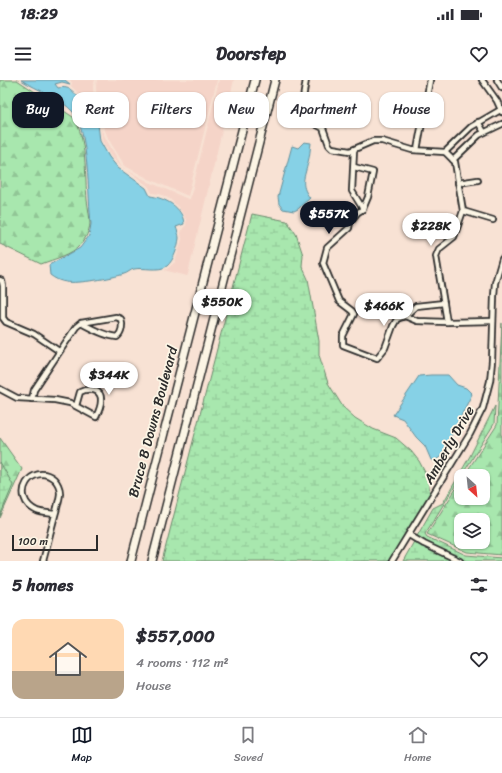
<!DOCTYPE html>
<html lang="en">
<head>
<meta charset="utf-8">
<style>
	:root { --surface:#fff; --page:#f7f7f7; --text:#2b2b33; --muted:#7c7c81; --line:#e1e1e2; --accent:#111827 }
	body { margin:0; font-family:Sriracha,sans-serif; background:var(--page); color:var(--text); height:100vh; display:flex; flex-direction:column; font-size:15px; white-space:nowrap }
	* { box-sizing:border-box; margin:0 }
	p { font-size:13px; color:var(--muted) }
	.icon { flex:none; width:22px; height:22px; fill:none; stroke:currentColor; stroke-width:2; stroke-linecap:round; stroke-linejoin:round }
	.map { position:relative; height:481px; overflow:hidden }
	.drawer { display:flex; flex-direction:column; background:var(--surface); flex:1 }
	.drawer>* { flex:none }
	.top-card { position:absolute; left:12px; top:12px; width:478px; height:36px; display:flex; gap:8px }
	.needle { width:26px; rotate:153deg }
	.tools { position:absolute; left:454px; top:389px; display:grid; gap:8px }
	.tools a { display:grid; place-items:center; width:36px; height:36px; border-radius:8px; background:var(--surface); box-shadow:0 1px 3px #0004; font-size:20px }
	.scale { position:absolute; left:12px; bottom:10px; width:86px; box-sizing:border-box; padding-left:4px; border:2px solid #2b2b2b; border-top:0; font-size:11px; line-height:14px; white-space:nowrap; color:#2b2b2b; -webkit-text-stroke:3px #fcf5e5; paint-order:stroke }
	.price { position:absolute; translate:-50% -34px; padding:0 9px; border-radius:14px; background:#fff; color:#222; font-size:13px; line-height:26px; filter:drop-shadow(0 1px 2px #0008) }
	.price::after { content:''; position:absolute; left:50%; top:24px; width:12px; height:9px; margin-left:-6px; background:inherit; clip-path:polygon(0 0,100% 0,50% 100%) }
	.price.current { background:var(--accent); color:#fff }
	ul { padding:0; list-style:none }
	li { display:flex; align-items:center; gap:12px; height:100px; padding:0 12px }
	li span { display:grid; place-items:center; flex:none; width:112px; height:80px; border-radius:12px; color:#555 }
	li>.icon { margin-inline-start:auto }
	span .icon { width:48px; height:48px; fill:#fffc; stroke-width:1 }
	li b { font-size:17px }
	h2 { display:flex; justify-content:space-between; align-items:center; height:48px; padding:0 12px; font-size:17px }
	.pill { padding:0 14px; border-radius:12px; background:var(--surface); box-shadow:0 1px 3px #0004; font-size:14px; line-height:36px }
	.pill.current { background:var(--accent); color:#fff }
	.status { display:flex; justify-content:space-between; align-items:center; height:28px; padding:0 20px; background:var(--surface); direction:ltr }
	.status svg { height:11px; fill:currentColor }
	header { display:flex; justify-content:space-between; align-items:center; height:52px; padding:0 12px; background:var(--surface); font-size:18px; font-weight:700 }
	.dock { display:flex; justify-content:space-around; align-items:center; height:56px; border-top:1px solid var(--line); background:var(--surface); font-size:11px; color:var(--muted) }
	.dock a { display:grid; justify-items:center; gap:2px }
	.dock .current { color:var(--accent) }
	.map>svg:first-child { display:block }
	.built { fill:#f5d4c8 }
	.forest { fill:url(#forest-firs); stroke:#6a896c; fill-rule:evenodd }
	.wetland { fill:url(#wetland-marsh); stroke:#6a896c }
	.water { fill:#86d1e6; stroke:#628f9b }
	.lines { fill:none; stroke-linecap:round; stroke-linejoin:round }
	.minor-casing { stroke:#2b2b2b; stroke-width:8 }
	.secondary-casing { stroke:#2b2b2b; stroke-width:10 }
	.minor { stroke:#fcf5e5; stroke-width:4.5 }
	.secondary { stroke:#fcf5e5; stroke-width:7 }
	.labels { text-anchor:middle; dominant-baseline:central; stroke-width:3.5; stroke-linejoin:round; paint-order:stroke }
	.street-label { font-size:14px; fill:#2b2b2b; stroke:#fcf5e5 }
</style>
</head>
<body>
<div class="status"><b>18:29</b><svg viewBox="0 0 49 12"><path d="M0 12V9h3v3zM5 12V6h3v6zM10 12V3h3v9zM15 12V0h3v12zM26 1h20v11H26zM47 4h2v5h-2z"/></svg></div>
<header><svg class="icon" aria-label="menu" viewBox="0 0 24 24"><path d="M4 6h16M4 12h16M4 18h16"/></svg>Doorstep<svg class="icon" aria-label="heart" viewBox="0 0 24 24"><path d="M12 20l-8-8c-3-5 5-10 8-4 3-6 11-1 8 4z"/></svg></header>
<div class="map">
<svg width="502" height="481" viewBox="0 0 502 481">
	<defs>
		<pattern id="forest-firs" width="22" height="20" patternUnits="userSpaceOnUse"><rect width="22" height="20" fill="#a8e7ae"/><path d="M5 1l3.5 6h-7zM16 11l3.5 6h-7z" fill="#91c696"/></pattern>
		<pattern id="wetland-marsh" width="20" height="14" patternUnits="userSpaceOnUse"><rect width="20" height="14" fill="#a8e7ae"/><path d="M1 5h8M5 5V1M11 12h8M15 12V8" fill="none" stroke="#91c696"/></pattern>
	</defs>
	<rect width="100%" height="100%" fill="#f8e2d4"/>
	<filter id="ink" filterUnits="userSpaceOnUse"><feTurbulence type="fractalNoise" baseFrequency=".025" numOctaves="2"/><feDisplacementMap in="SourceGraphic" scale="8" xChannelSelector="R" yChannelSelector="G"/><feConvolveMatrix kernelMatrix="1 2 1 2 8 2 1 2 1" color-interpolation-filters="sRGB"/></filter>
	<g filter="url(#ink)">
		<!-- built -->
		<g class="built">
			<path d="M70,0H95L93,6L94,24L92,20H85L71,6L72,3Z"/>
			<path d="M97,0H217L188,116L149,99L125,86L109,60L97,32L96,6Z"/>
			<path d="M219,0H234L188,194L187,196L164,190L167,189L175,182L182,159L181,153L183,148L186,145V140L180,129L170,119L160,114L152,113L148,106L120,85L111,75L102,61L101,49L107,61L123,88L149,102L188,119H190Z"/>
		</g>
		<!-- forest -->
		<g class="forest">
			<path d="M0,0H17L73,37C87,56 85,97 87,120C88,128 90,137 90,144C89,151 86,158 81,164C72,175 54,179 41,184L0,164Z"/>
			<path d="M502,243V475L467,472L427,454L461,401V418H483V396H464L497,345ZM461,440H483V462H461Z"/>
			<path d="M0,358L22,389L0,438Z"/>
		</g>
		<!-- wetland -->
		<g class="wetland">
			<path d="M252,134L287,141L296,154L303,175L302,186L308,199L319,261V275L328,303L343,327L355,338L373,349L396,358L411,371L419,381L428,398L430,415L393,481H162Z"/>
			<path d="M495,326L494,344L425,454L427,457L466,475L502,478V481H403L433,428L443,423L470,376Z"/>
			<path d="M0,382L13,405L0,436Z"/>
		</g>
		<!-- water -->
		<g class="water">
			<path d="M21,0H65L70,4L62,2L55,4L58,8C72,5 75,15 84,23L91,22L98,44L100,61L109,77L118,88L146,108L150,116C165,118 183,127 184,144L176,147C177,150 179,155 179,158C178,167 174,180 167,186C159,192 144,187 134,189C130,190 128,193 124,194C113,198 77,204 66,202C60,201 55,199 50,195L49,185L80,168L89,156L91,144C88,118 89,50 73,32C61,18 37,10 21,0Z"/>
			<path d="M304,62L311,63C310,69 310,76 308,82C305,97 299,104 310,118L298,129L294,131L283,129L279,124L278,117L292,66L298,68Z"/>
			<path d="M431,295H448L457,305L466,308L472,314L449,360C448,370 443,376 434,381L431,380L425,366L416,357L403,339L393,335L419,296Z"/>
		</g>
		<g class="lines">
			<!-- minor casing -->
			<g class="minor-casing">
				<g id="minor">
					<path d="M306,0C304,14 299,30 307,42L313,43L323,48L329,65L332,68L350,71L373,61H382L412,70L445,72L455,82L463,131L454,157L439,169L436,176L447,242L493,241"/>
					<path d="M482,0L497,21L502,32"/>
					<path d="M497,0L502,8"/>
					<path d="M478,42L484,52"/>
					<path d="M354,70L352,111L363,129L357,133L350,142L349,148L327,168L323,183L339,221L352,231L354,234L343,256V265L377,278L385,268L393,246L397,239L405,236L416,226L444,223"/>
					<path d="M417,70L430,0"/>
					<path d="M445,72L471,47L502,29"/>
					<path d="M453,80L479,55L502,44"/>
					<path d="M354,87L373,92L368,117L363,129"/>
					<path d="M458,103L478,100"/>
					<path d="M463,131L493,140"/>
					<path d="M0,200L2,201L3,206V238L6,242L34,254L59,271"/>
					<path d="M405,236L417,241L447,242"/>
					<path d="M0,309L17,318L55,320L70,323L96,337C98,333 101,327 101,321C102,308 88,308 80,312L76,326"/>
					<path d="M32,319L34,310L76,247L81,243L116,237L121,239C123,245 122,253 117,257C105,256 92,249 81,243"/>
					<path d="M409,455L424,464L460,481"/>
					<path d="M43,481C48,463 52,445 57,428C58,423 60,417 60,413C60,408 57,402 54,399C32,381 8,417 37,431C42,433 49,433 55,434"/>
					<path d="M392,481L470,354L483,328L490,301L492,281L494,216L495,203L502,179"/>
				</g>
			</g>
			<!-- secondary casing -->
			<g class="secondary-casing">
				<g id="secondary">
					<path d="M131,481L255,0"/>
					<path d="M152,481L275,0"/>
				</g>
			</g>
			<!-- minor -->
			<use href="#minor" class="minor"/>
			<!-- secondary -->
			<use href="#secondary" class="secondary"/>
		</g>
	</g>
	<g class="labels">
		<!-- street labels -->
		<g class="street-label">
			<text transform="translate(153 342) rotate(-75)">Bruce B Downs Boulevard</text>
			<text transform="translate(449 365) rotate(-60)">Amberly Drive</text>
		</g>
	</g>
</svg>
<div class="tools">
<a><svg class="needle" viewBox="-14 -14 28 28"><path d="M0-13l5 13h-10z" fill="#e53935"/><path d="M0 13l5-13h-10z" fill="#7c7c81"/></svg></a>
<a><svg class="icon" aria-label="layers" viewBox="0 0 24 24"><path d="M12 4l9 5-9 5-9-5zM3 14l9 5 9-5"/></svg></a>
</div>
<div class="scale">100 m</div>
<b class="price current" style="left:329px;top:155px">$557K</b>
<b class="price" style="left:431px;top:167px">$228K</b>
<b class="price" style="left:222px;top:243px">$550K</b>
<b class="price" style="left:384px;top:247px">$466K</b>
<b class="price" style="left:109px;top:316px">$344K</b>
<div class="top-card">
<a class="pill current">Buy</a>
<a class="pill">Rent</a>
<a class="pill">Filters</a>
<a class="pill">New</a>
<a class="pill">Apartment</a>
<a class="pill">House</a>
</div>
</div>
<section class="drawer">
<h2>5 homes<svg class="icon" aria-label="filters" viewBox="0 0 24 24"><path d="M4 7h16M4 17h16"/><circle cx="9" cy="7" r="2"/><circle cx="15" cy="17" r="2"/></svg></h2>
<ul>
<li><span style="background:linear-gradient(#ffd9b3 65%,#b9a48a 0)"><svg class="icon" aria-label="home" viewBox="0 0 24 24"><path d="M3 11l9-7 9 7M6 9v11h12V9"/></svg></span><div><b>$557,000</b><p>4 rooms · 112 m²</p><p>House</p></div><svg class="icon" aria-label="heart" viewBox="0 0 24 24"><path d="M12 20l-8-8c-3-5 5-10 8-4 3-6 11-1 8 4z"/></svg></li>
</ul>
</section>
<nav class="dock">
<a class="current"><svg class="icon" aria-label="map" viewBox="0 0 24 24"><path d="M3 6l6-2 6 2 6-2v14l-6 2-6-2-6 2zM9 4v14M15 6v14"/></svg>Map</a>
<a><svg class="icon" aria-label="saved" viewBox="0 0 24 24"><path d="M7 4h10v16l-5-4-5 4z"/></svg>Saved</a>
<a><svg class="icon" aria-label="home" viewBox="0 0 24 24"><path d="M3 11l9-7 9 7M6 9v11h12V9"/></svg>Home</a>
</nav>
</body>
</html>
